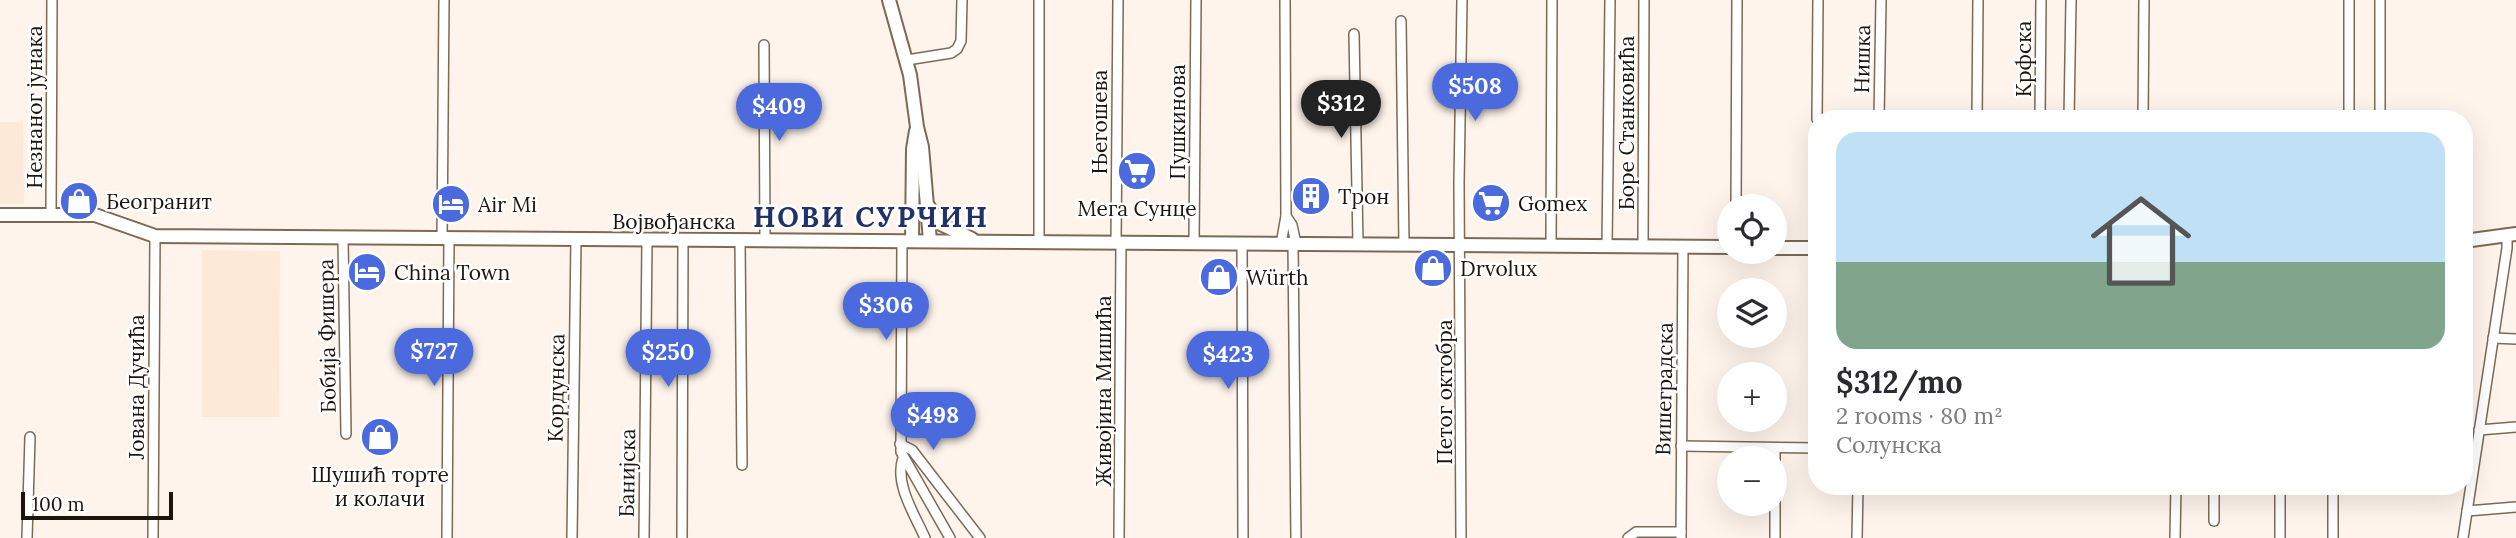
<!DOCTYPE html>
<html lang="en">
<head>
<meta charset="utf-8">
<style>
	:root { --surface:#fff; --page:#f2f2f3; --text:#2b2b33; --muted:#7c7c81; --accent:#4a6ade }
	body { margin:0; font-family:Lora,serif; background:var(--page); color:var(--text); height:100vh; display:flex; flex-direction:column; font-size:26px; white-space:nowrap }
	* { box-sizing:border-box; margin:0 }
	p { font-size:23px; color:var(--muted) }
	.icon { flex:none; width:38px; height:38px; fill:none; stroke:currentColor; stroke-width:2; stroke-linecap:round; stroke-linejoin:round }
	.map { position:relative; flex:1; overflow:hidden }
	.drawer { position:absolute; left:1808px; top:110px; width:665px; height:385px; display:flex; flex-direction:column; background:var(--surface); border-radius:28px; box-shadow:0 7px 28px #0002 }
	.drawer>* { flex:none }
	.buttons { position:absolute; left:1717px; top:194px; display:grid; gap:14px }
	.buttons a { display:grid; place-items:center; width:70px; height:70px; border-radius:50%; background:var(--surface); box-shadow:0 7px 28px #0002; font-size:35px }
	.scale { position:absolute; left:21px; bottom:18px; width:152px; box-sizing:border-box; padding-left:7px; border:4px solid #1d150c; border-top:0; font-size:19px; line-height:24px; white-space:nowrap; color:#1d150c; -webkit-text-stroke:5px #fff; paint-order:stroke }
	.price { position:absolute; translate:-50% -60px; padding:0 16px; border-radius:24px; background:var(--accent); color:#fff; font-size:23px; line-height:46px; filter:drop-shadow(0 2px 4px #0008) }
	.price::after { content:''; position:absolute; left:50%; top:42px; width:21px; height:16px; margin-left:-10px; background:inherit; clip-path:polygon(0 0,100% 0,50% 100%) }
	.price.selected { background:#222; color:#fff }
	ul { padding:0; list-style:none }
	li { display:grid; align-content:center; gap:14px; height:371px; padding:0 28px }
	li span { display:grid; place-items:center; height:217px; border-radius:21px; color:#555 }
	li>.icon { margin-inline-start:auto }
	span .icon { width:126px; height:126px; fill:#fffc; stroke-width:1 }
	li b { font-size:30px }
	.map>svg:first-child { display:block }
	.built { fill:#fce9d8 }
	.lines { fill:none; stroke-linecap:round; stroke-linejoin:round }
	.street-casing { stroke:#7e6954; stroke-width:12 }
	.secondary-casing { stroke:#7e6954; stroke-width:16 }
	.street { stroke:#fff; stroke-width:9 }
	.secondary { stroke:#fff; stroke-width:12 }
	.labels { text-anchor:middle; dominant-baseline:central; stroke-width:5; stroke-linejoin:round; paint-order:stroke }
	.street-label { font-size:21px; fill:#1d150c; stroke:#fff }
	.poi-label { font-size:21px; fill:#1d150c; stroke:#fff; text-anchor:start }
	.district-label { font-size:28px; font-weight:bold; letter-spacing:2px; fill:#213169; stroke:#fff }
</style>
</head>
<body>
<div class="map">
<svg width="2516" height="538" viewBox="0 0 2516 538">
	<rect width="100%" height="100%" fill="#fef4eb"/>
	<!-- built -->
	<g class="built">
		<path d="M0,122H23L24,204H0Z"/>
		<path d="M202,250L280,251L279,417H202Z"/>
	</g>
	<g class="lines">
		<!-- street casing -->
		<g class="street-casing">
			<g id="street">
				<path d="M1401,21L1404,245"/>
				<path d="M1354,34L1358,244"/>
				<path d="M764,45L765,240"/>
				<path d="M907,60L951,53L957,49L961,41L962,0"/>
				<path d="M1817,119L1818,0"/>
				<path d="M1879,119L1881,0"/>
				<path d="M1977,119L1978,0"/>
				<path d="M2040,119L2041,0"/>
				<path d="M2069,119L2071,0"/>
				<path d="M2143,119L2144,0"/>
				<path d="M2349,119V0"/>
				<path d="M2380,119V0"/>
				<path d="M1736,206L1737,0"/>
				<path d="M51,214L52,0"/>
				<path d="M1286,216L1292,225L1296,244"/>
				<path d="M343,238L346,434"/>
				<path d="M442,238L444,0"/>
				<path d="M740,240L742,465"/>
				<path d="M902,241L901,452L950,538"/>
				<path d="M1039,243V0"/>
				<path d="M1116,243L1118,0"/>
				<path d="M1194,244L1196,0"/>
				<path d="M1281,244L1286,216L1285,0"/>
				<path d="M1293,244L1296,538"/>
				<path d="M1242,245L1243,538"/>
				<path d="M1551,246L1552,0"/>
				<path d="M1607,246L1610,0"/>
				<path d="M1643,247L1644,0"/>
				<path d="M1816,248V152"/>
				<path d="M2493,338L2516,339"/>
				<path d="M2479,430L2516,427"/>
				<path d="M900,444L912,450L980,538"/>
				<path d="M1681,446L1816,448"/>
				<path d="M903,458C894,484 915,515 925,538"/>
				<path d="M2467,511L2516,507"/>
				<path d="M2214,521V486"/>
				<path d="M27,538L30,437"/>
				<path d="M153,538L155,236"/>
				<path d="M447,538L449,238"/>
				<path d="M572,538L576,239"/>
				<path d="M644,538L647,240"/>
				<path d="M682,538L683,240"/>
				<path d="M1119,538L1121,243"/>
				<path d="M1461,538L1459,183L1462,0"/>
				<path d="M1628,538L1636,532H1681"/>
				<path d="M1681,538L1683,247"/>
				<path d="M1775,538V448"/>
				<path d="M1857,538L1858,486"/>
				<path d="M2175,538L2176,486"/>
				<path d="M2280,538V486"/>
				<path d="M2333,538V486"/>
				<path d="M2463,538L2507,248V236"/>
			</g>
		</g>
		<!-- secondary casing -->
		<g class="secondary-casing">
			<g id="secondary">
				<path d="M889,0L910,75L917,127L922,147L930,241"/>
				<path d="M929,207L941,224L972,239"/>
				<path d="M0,215H95L155,236L1729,247"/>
				<path d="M912,241L913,149L916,131"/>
				<path d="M2464,241L2516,234"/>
				<path d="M1774,248H1816"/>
			</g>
		</g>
		<!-- street -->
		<use href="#street" class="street"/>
		<!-- secondary -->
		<use href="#secondary" class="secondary"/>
	</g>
	<!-- icons -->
	<defs>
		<g id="supermarket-disc" transform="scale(2.0125)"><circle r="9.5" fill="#4a6ade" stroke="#fff"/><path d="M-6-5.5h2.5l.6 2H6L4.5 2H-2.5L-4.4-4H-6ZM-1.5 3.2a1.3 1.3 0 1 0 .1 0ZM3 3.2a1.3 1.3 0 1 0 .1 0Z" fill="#fff"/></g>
		<g id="building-disc" transform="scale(2.0125)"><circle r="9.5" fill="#4a6ade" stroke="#fff"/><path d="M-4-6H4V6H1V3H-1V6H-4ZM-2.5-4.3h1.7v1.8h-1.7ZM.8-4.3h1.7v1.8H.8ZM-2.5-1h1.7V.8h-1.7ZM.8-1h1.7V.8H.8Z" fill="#fff"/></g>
		<g id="shop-disc" transform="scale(2.0125)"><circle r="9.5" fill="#4a6ade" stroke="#fff"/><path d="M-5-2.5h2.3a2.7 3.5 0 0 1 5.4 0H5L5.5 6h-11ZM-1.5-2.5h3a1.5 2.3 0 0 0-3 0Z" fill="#fff"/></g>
		<g id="hotel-disc" transform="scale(2.0125)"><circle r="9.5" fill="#4a6ade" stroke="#fff"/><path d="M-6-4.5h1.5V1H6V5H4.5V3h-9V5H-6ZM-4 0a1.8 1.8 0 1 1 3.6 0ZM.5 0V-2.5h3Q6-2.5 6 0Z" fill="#fff"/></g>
	</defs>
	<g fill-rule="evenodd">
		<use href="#supermarket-disc" x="1137" y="171"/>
		<use href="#building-disc" x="1311" y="196"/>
		<use href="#shop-disc" x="79" y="201"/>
		<use href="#supermarket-disc" x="1491" y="203"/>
		<use href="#hotel-disc" x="451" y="204"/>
		<use href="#shop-disc" x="1433" y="268"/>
		<use href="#hotel-disc" x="367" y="272"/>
		<use href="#shop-disc" x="1219" y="277"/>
		<use href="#shop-disc" x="380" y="437"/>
	</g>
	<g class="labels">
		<!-- street labels -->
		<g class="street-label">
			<text transform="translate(1862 59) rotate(-89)">Нишка</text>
			<text transform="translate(2023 59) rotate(-90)">Крфска</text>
			<text transform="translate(34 107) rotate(-90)">Незнаног јунака</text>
			<text transform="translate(1099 122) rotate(-90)">Његошева</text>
			<text transform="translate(1177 122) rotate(-90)">Пушкинова</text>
			<text transform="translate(1626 123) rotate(-90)">Боре Станковића</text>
			<text x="674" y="221">Војвођанска</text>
			<text transform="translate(327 336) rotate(-91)">Бобија Фишера</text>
			<text transform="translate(136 387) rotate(-90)">Јована Дучића</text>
			<text transform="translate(556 388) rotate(-89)">Кордунска</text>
			<text transform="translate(1664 389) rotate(-89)">Вишеградска</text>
			<text transform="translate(1103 391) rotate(-90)">Живојина Мишића</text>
			<text transform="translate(1444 392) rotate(-90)">Петог октобра</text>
			<text transform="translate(627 473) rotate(-89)">Банијска</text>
		</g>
		<!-- poi labels -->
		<g class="poi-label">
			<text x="1338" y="196">Трон</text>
			<text x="106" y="201">Београнит</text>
			<text x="1518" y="203">Gomex</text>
			<text x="478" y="204">Air Mi</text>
			<text x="1137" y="208" text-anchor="middle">Мега Сунце</text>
			<text x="1460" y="268">Drvolux</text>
			<text x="394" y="272">China Town</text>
			<text x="1246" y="277">Würth</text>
			<text x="380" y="474" text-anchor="middle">Шушић торте<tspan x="380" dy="24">и колачи</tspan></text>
		</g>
		<!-- district labels -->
		<g class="district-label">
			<text x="871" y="217">НОВИ СУРЧИН</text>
		</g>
	</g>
</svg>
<div class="buttons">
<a><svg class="icon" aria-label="locate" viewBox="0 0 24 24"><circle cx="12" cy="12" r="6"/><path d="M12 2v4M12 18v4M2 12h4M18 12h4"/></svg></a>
<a><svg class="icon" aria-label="layers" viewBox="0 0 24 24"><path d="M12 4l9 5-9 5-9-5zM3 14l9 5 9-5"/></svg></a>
<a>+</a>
<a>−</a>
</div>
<div class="scale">100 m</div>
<b class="price" style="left:1475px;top:123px">$508</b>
<b class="price selected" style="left:1341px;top:140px">$312</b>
<b class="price" style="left:779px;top:143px">$409</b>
<b class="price" style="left:886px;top:342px">$306</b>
<b class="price" style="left:434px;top:388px">$727</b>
<b class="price" style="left:668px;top:389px">$250</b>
<b class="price" style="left:1228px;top:391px">$423</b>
<b class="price" style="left:933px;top:452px">$498</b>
<section class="drawer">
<ul>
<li><span style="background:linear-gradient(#bfe0f5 60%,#7fa58c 0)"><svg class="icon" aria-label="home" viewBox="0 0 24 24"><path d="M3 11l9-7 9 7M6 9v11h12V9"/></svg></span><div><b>$312/mo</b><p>2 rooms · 80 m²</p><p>Солунска</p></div></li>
</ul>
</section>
</div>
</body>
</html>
